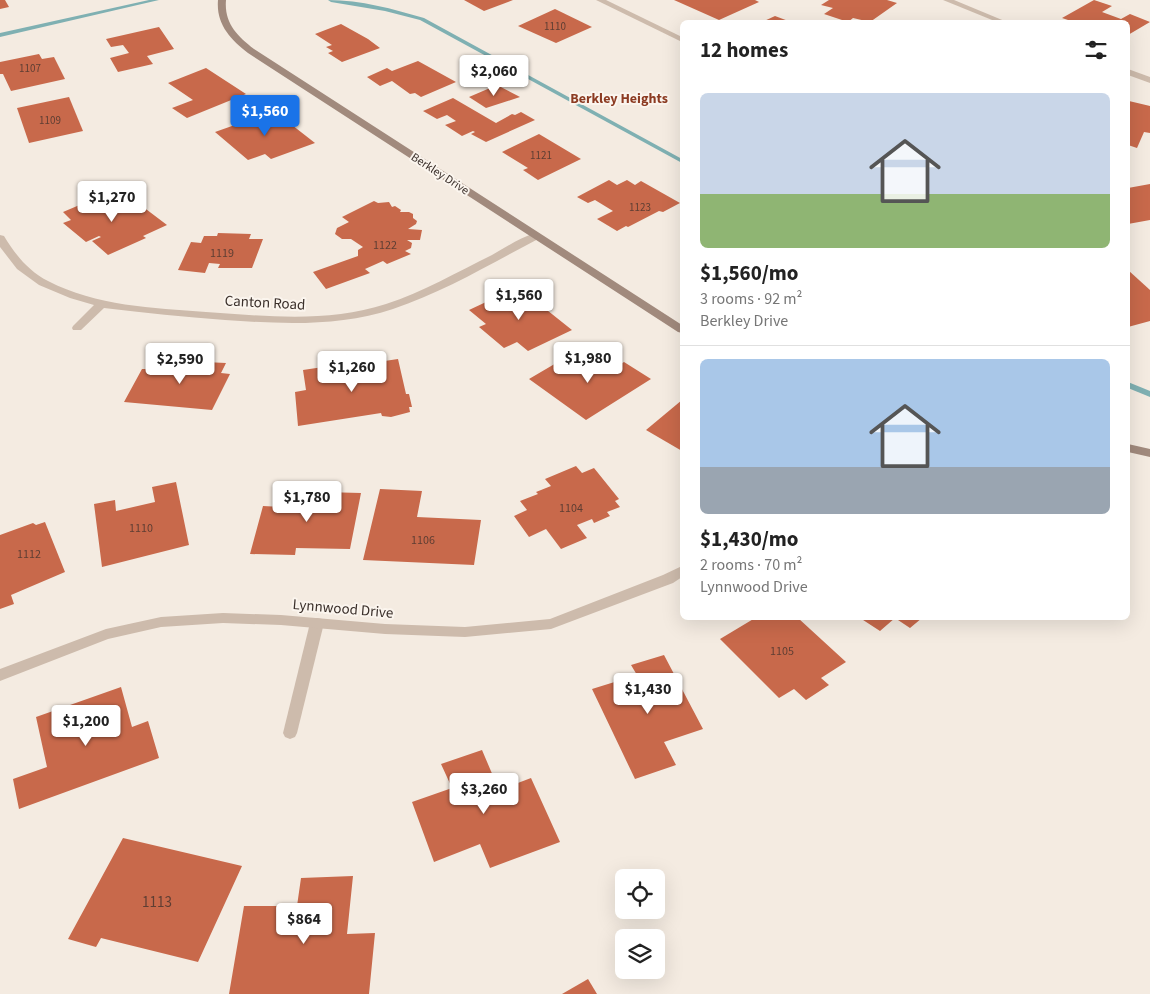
<!DOCTYPE html>
<html lang="en">
<head>
<meta charset="utf-8">
<style>
	:root { --surface:#fff; --page:#f2f2f2; --text:#222; --muted:#767676; --line:#e0e0e0; --accent:#1a73e8 }
	body { margin:0; font-family:"Source Sans 3",sans-serif; background:var(--page); color:var(--text); height:100vh; display:flex; flex-direction:column; font-size:19px; white-space:nowrap }
	* { box-sizing:border-box; margin:0 }
	p { font-size:16px; color:var(--muted) }
	.icon { flex:none; width:28px; height:28px; fill:none; stroke:currentColor; stroke-width:2; stroke-linecap:round; stroke-linejoin:round }
	.map { position:relative; flex:1; overflow:hidden }
	.details { position:absolute; left:680px; top:20px; width:450px; height:600px; display:flex; flex-direction:column; background:var(--surface); border-radius:8px; box-shadow:0 5px 20px #0002 }
	.details>* { flex:none }
	.fabs { position:absolute; left:615px; top:869px; display:grid; gap:10px }
	.fabs a { display:grid; place-items:center; width:50px; height:50px; border-radius:8px; background:var(--surface); box-shadow:0 5px 20px #0002; font-size:25px }
	.price { position:absolute; translate:-50% -42px; padding:0 11px; border-radius:5px; background:#fff; color:#222; font-size:16px; line-height:32px; filter:drop-shadow(0 1px 2px #0008) }
	.price::after { content:''; position:absolute; left:50%; top:30px; width:15px; height:11px; margin-left:-8px; background:inherit; clip-path:polygon(0 0,100% 0,50% 100%) }
	.price.selected { background:var(--accent); color:#fff }
	ul { padding:0; list-style:none }
	li { display:grid; align-content:center; gap:10px; height:265px; padding:0 20px }
	li+li { border-top:1px solid var(--line) }
	li span { display:grid; place-items:center; height:155px; border-radius:8px; color:#555 }
	li>.icon { margin-inline-start:auto }
	span .icon { width:90px; height:90px; fill:#fffc; stroke-width:1 }
	li b { font-size:21px }
	h2 { display:flex; justify-content:space-between; align-items:center; height:60px; padding:0 20px; font-size:21px }
	.map>svg:first-child { display:block }
	.lines { fill:none; stroke-linecap:round; stroke-linejoin:round }
	.stream { fill:#7fb0b2; fill-rule:evenodd }
	.building { fill:#c8694b }
	.lane { fill:#cdbbac; fill-rule:evenodd }
	.street { fill:#cdbbac; fill-rule:evenodd }
	.secondary { fill:#a18a7d; fill-rule:evenodd }
	.labels { text-anchor:middle; dominant-baseline:central; stroke-width:4; stroke-linejoin:round; paint-order:stroke }
	.far-number-label { font-size:11px; fill:#5e3e33 }
	.far-street-label { font-size:12px; fill:#3b302b; stroke:#fbf5ee }
	.number-label { font-size:12px; fill:#5e3e33 }
	.far-neighbourhood-label { font-size:14px; font-weight:bold; fill:#8c3b22; stroke:#fbf5ee }
	.street-label { font-size:15px; fill:#3b302b; stroke:#fbf5ee }
	.near-number-label { font-size:15px; fill:#5e3e33 }
</style>
</head>
<body>
<div class="map">
<svg width="1150" height="994" viewBox="0 0 1150 994">
	<rect width="100%" height="100%" fill="#f4ebe1"/>
	<g class="lines">
		<!-- stream -->
		<g class="stream">
			<path d="M149,0H159L0,37V33Z"/>
			<path d="M328,0C361,0 393,9 424,18L682,159V163L420,20L385,11L331,2Z"/>
			<path d="M1128,382L1150,391V397L1128,388Z"/>
		</g>
	</g>
	<!-- building -->
	<g class="building">
		<path d="M0,0H5L9,7L0,9Z"/>
		<path d="M464,0H513L484,11Z"/>
		<path d="M674,0H755L759,2L719,20Z"/>
		<path d="M829,0H887L897,3L870,22L853,18L848,22L824,14L833,8L821,5Z"/>
		<path d="M1094,0L1112,6L1102,12L1121,19L1130,14L1150,22L1128,35V22H1074L1062,18Z"/>
		<path d="M555,9L592,27L556,43L518,26Z"/>
		<path d="M775,16L791,22H762Z"/>
		<path d="M341,24L368,39L380,48L342,62L328,53L333,51L326,47L332,45L315,34Z"/>
		<path d="M159,27L174,49L147,56L153,64L118,72L110,58L129,53L123,45L111,47L106,39Z"/>
		<path d="M39,54L42,59L54,57L65,79L11,91L3,74H0V62Z"/>
		<path d="M418,61L456,82L421,97L415,93L410,94L392,81L380,86L367,77L387,68L392,71Z"/>
		<path d="M206,68L246,94L187,118L172,108L193,100L168,83Z"/>
		<path d="M497,85L520,97L486,108L469,97Z"/>
		<path d="M69,97L83,131L29,143L17,108Z"/>
		<path d="M453,98L496,123L512,114L515,115L521,112L535,120L486,142L471,134L475,132L473,131L462,136L445,125L456,121L447,115L437,119L423,111Z"/>
		<path d="M1129,101L1150,106V133L1144,132L1137,148L1128,145Z"/>
		<path d="M274,111L315,143L271,159L265,154L248,160L215,132Z"/>
		<path d="M539,134L581,159L538,180L523,170L528,168L502,152Z"/>
		<path d="M609,180L617,185L627,180L635,185L641,181L680,203L663,212L659,211L628,227L626,226L617,231L597,219L613,211L595,200L588,203L577,197Z"/>
		<path d="M1150,184V220L1128,224V188Z"/>
		<path d="M113,195L121,201L130,197L167,225L143,236L146,238L108,255L92,241L101,237L99,236L86,242L63,223L71,220L63,212L89,201L92,204Z"/>
		<path d="M374,201L378,203L389,202L392,207L395,206L401,210L400,212H409L413,214V218L417,221L416,224L408,229L422,230L420,240H407L412,243L411,248L405,251L411,254L387,264L383,261L365,269L370,273L326,289L313,272L358,256V250L363,247L351,239H342L335,234L337,228L349,222L342,217Z"/>
		<path d="M218,233L251,234L249,239H263L252,268H218L220,264L209,263L205,273L178,270L191,242L201,243L204,236H217Z"/>
		<path d="M1128,270L1150,290V321L1128,327Z"/>
		<path d="M518,287L572,330L528,351L517,342L504,348L479,327L486,324L469,310Z"/>
		<path d="M575,352L606,373L624,362L651,379L586,420L529,379Z"/>
		<path d="M160,359L192,362L190,364L203,365L205,362L226,363L221,373L230,374L212,410L124,402L142,369H155Z"/>
		<path d="M398,359L406,394H409L412,407H409L410,412L391,417L382,416L381,413L298,426L295,392L306,390L303,370L343,364L344,367Z"/>
		<path d="M682,400V451L646,430Z"/>
		<path d="M576,466L582,473L594,468L619,499L615,501L620,507L607,512L610,516L594,523L592,519L577,525L587,538L561,549L546,529L529,537L514,516L527,510L520,501L538,494L536,492L551,486L545,479Z"/>
		<path d="M176,482L189,545L102,567L94,504L115,500L116,511L155,502L152,487Z"/>
		<path d="M380,489L422,491L417,517L481,520L474,565L363,560Z"/>
		<path d="M286,491L361,493L350,549L296,548L295,555L250,554L263,506L282,507Z"/>
		<path d="M45,522L65,572L11,595L14,604L0,609V535L33,523L36,525Z"/>
		<path d="M755,618H798L846,662L821,678L829,685L806,700L794,689L779,698L720,639Z"/>
		<path d="M860,618H922L910,628L895,618L880,631Z"/>
		<path d="M664,655L703,729L664,742L676,765L635,779L592,689L637,675L631,665Z"/>
		<path d="M121,687L132,727L148,721L159,758L19,809L13,779L47,767L36,717Z"/>
		<path d="M482,750L499,790L531,778L560,842L490,868L480,844L434,862L412,802L452,788L441,764Z"/>
		<path d="M123,838L242,866L198,962L101,938L96,947L68,939Z"/>
		<path d="M353,876L347,934L375,933L369,994H229L244,906H297L301,878Z"/>
		<path d="M588,979L597,994H562Z"/>
	</g>
	<g class="lines">
		<!-- lane -->
		<path class="lane" d="M317,618L322,619L324,623L297,733L295,737L290,739L285,737L283,733L310,623L312,619Z"/>
		<!-- street -->
		<g class="street">
			<path d="M596,0H606L682,37V42Z"/>
			<path d="M943,0H954L1007,22H997Z"/>
			<path d="M1128,69L1150,77V83L1128,75Z"/>
			<path d="M536,233L540,234V238C492,263 444,292 393,309C339,327 281,324 225,320C184,317 145,313 104,308L81,330H73L72,328L73,326L94,305L70,298L39,285L17,269L0,247V235L4,236C15,254 28,271 48,281C96,306 153,308 206,312C266,316 328,323 386,304C423,292 457,272 492,255C506,247 521,237 536,233Z"/>
			<path d="M682,566V577L673,583L551,629L465,637L385,634L281,625L223,623L161,627L108,639L0,681V669L106,629L161,617L223,613L281,615L385,624L465,627L550,619L663,575Z"/>
		</g>
		<!-- secondary -->
		<g class="secondary">
			<path d="M218,0H226C224,23 237,36 254,49L682,325V333L678,332L248,53C230,39 216,24 218,0Z"/>
			<path d="M1128,444L1150,449V457L1128,452Z"/>
		</g>
	</g>
	<g class="labels">
		<!-- far-number labels -->
		<g class="far-number-label">
			<text x="555" y="26">1110</text>
			<text x="30" y="68">1107</text>
			<text x="50" y="120">1109</text>
			<text x="541" y="155">1121</text>
			<text x="640" y="207">1123</text>
		</g>
		<!-- far-street labels -->
		<g class="far-street-label">
			<text transform="translate(440 174) rotate(33)">Berkley Drive</text>
		</g>
		<!-- number labels -->
		<g class="number-label">
			<text x="385" y="245">1122</text>
			<text x="222" y="253">1119</text>
			<text x="571" y="508">1104</text>
			<text x="141" y="528">1110</text>
			<text x="423" y="540">1106</text>
			<text x="29" y="554">1112</text>
			<text x="782" y="651">1105</text>
		</g>
		<!-- far-neighbourhood labels -->
		<g class="far-neighbourhood-label">
			<text x="619" y="99">Berkley Heights</text>
		</g>
		<!-- street labels -->
		<g class="street-label">
			<text transform="translate(265 303) rotate(3)">Canton Road</text>
			<text transform="translate(343 609) rotate(5)">Lynnwood Drive</text>
		</g>
		<!-- near-number labels -->
		<g class="near-number-label">
			<text x="157" y="902">1113</text>
		</g>
	</g>
</svg>
<div class="fabs">
<a><svg class="icon" aria-label="locate" viewBox="0 0 24 24"><circle cx="12" cy="12" r="6"/><path d="M12 2v4M12 18v4M2 12h4M18 12h4"/></svg></a>
<a><svg class="icon" aria-label="layers" viewBox="0 0 24 24"><path d="M12 4l9 5-9 5-9-5zM3 14l9 5 9-5"/></svg></a>
</div>
<b class="price" style="left:494px;top:97px">$2,060</b>
<b class="price selected" style="left:265px;top:137px">$1,560</b>
<b class="price" style="left:112px;top:223px">$1,270</b>
<b class="price" style="left:519px;top:321px">$1,560</b>
<b class="price" style="left:588px;top:384px">$1,980</b>
<b class="price" style="left:180px;top:385px">$2,590</b>
<b class="price" style="left:352px;top:393px">$1,260</b>
<b class="price" style="left:307px;top:523px">$1,780</b>
<b class="price" style="left:648px;top:715px">$1,430</b>
<b class="price" style="left:86px;top:747px">$1,200</b>
<b class="price" style="left:484px;top:815px">$3,260</b>
<b class="price" style="left:304px;top:945px">$864</b>
<section class="details">
<h2>12 homes<svg class="icon" aria-label="filters" viewBox="0 0 24 24"><path d="M4 7h16M4 17h16"/><circle cx="9" cy="7" r="2"/><circle cx="15" cy="17" r="2"/></svg></h2>
<ul>
<li><span style="background:linear-gradient(#c9d6e8 65%,#8fb573 0)"><svg class="icon" aria-label="home" viewBox="0 0 24 24"><path d="M3 11l9-7 9 7M6 9v11h12V9"/></svg></span><div><b>$1,560/mo</b><p>3 rooms · 92 m²</p><p>Berkley Drive</p></div></li>
<li><span style="background:linear-gradient(#a9c7e8 70%,#9aa5b1 0)"><svg class="icon" aria-label="home" viewBox="0 0 24 24"><path d="M3 11l9-7 9 7M6 9v11h12V9"/></svg></span><div><b>$1,430/mo</b><p>2 rooms · 70 m²</p><p>Lynnwood Drive</p></div></li>
</ul>
</section>
</div>
</body>
</html>
